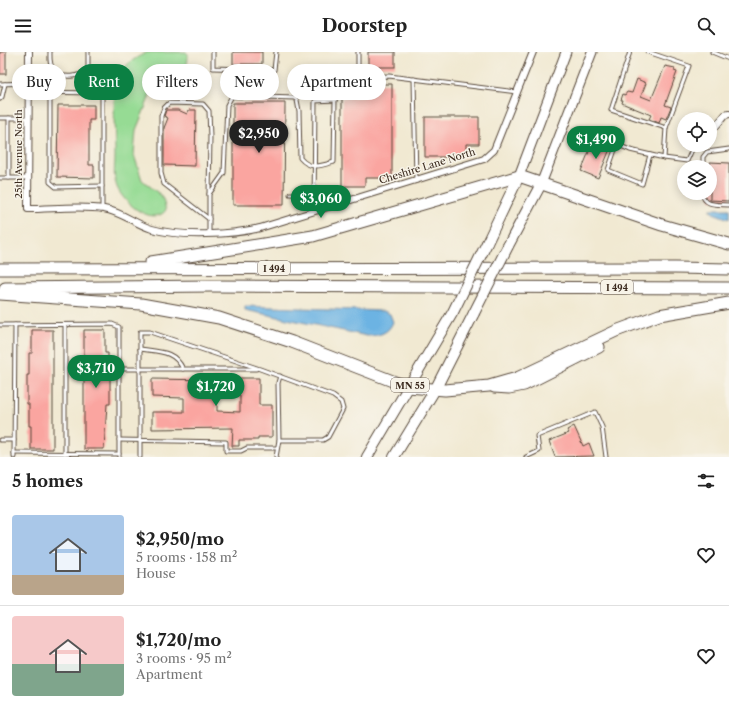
<!DOCTYPE html>
<html lang="en">
<head>
<meta charset="utf-8">
<style>
	:root { --surface:#fff; --page:#f2f2f2; --text:#222; --muted:#767676; --line:#e0e0e0; --accent:#0b8043 }
	body { margin:0; font-family:"Libre Caslon Text",serif; background:var(--page); color:var(--text); height:100vh; display:flex; flex-direction:column; font-size:15px; white-space:nowrap }
	* { box-sizing:border-box; margin:0 }
	p { font-size:13px; color:var(--muted) }
	.icon { flex:none; width:22px; height:22px; fill:none; stroke:currentColor; stroke-width:2; stroke-linecap:round; stroke-linejoin:round }
	.map { position:relative; height:405px; overflow:hidden }
	.sheet { display:flex; flex-direction:column; background:var(--surface); flex:1 }
	.sheet>* { flex:none }
	.top-card { position:absolute; left:12px; top:12px; width:400px; height:36px; display:flex; gap:8px }
	.buttons { position:absolute; left:677px; top:60px; display:grid; gap:8px }
	.buttons a { display:grid; place-items:center; width:40px; height:40px; border-radius:50%; background:var(--surface); box-shadow:0 2px 10px #0003; font-size:20px }
	.price { position:absolute; translate:-50% -34px; padding:0 9px; border-radius:14px; background:var(--accent); color:#fff; font-size:13px; line-height:26px; filter:drop-shadow(0 1px 2px #0008) }
	.price::after { content:''; position:absolute; left:50%; top:24px; width:12px; height:9px; margin-left:-6px; background:inherit; clip-path:polygon(0 0,100% 0,50% 100%) }
	.price.current { background:#222; color:#fff }
	ul { padding:0; list-style:none }
	li { display:flex; align-items:center; gap:12px; height:100px; padding:0 12px }
	li+li { border-top:1px solid var(--line) }
	li span { display:grid; place-items:center; flex:none; width:112px; height:80px; border-radius:4px; color:#555 }
	li>.icon { margin-inline-start:auto }
	span .icon { width:48px; height:48px; fill:#fffc; stroke-width:1 }
	li b { font-size:17px }
	h2 { display:flex; justify-content:space-between; align-items:center; height:48px; padding:0 12px; font-size:17px }
	.pill { padding:0 14px; border-radius:18px; background:var(--surface); box-shadow:0 2px 10px #0003; font-size:14px; line-height:36px }
	.pill.current { background:var(--accent); color:#fff }
	header { display:flex; justify-content:space-between; align-items:center; height:52px; padding:0 12px; background:var(--surface); font-size:18px; font-weight:700 }
	.map>svg:first-child { display:block }
	.green { fill:#96db94; stroke:#688259 }
	.water { fill:#6cb3e3; stroke:#546e80 }
	.building { fill:#faa5a0; fill-rule:evenodd }
	.lines { fill:none; stroke-linecap:round; stroke-linejoin:round }
	.service-casing { stroke:#564739; stroke-width:5 }
	.minor-casing { stroke:#564739; stroke-width:8 }
	.primary-casing { stroke:#564739; stroke-width:11 }
	.trunk-casing { stroke:#564739; stroke-width:12 }
	.motorway-casing { stroke:#564739; stroke-width:13 }
	.service { stroke:#fff; stroke-width:3 }
	.minor { stroke:#fff; stroke-width:6 }
	.primary { stroke:#fff; stroke-width:9 }
	.trunk { stroke:#fff; stroke-width:10 }
	.motorway { stroke:#fff; stroke-width:11 }
	.trunk-bridge-casing { stroke:#564739; stroke-width:12; stroke-linecap:butt }
	.trunk-bridge { stroke:#fff; stroke-width:10 }
	.labels { text-anchor:middle; dominant-baseline:central; stroke-width:3; stroke-linejoin:round; paint-order:stroke }
	.shield { fill:#f7f3e8; stroke:#73665b; stroke-width:1 }
	.shield-label { font-size:9px; font-weight:bold; fill:#3b2a1e }
	.street-label { font-size:10px; fill:#3b2a1e; stroke:#f7f3e8 }
</style>
</head>
<body>
<header><svg class="icon" aria-label="menu" viewBox="0 0 24 24"><path d="M4 6h16M4 12h16M4 18h16"/></svg>Doorstep<svg class="icon" aria-label="search" viewBox="0 0 24 24"><circle cx="10" cy="10" r="6"/><path d="M15 15l6 6"/></svg></header>
<div class="map">
<svg width="729" height="405" viewBox="0 0 729 405">
	<rect width="100%" height="100%" fill="#f7f3e8"/>
	<filter id="ink" filterUnits="userSpaceOnUse"><feTurbulence type="fractalNoise" baseFrequency=".025" numOctaves="2"/><feDisplacementMap in="SourceGraphic" scale="8" xChannelSelector="R" yChannelSelector="G"/><feConvolveMatrix kernelMatrix="1 2 1 2 8 2 1 2 1" color-interpolation-filters="sRGB"/></filter>
	<filter id="wash" filterUnits="userSpaceOnUse"><feTurbulence type="fractalNoise" baseFrequency=".012" numOctaves="4" result="noise"/><feDisplacementMap in="SourceGraphic" scale="16" xChannelSelector="R" yChannelSelector="G"/><feGaussianBlur stdDeviation="0.9" result="paint"/><feColorMatrix in="noise" values="0 0 0 0 0 0 0 0 0 0 0 0 0 0 0 0 0 1.4 0 .05"/><feComposite in="paint" operator="in"/></filter>
	<g filter="url(#wash)">
		<rect width="100%" height="100%" fill="#f1e9d2"/>
		<!-- green -->
		<path class="green" d="M148,0H186L188,2C188,14 184,31 169,31C162,32 158,30 151,33L149,46L136,78L134,103L142,128L162,144L166,158C153,176 120,149 116,132C113,124 115,113 115,105C115,83 113,59 115,37C116,32 118,24 121,20C126,11 139,4 148,0Z"/>
		<!-- water -->
		<g class="water">
			<path d="M711,157H729V167L713,161L710,158Z"/>
			<path d="M245,254L384,259L390,262L393,270C389,281 379,284 367,284L245,258Z"/>
		</g>
		<g id="blocks">
			<!-- building -->
			<g class="building">
				<rect x="0" y="0" width="6" height="22"/>
				<rect x="233" y="0" width="29" height="12"/>
				<rect x="368" y="0" width="27" height="15"/>
				<path d="M665,14L675,16L674,19L677,20L665,53L671,55L666,67L661,65L659,71L649,67L651,63L624,52L622,51L623,48H621L623,42L625,43L627,40L632,41L637,27L646,31L641,44L651,48Z"/>
				<path d="M365,32H392V126H365V134H342V46L365,45Z"/>
				<path d="M233,51H285L284,153H233Z"/>
				<path d="M58,53H94V68H89V113H94V126L57,125Z"/>
				<path d="M166,58H178L187,62L189,58H196L195,114L164,113V76L168,66L164,64Z"/>
				<path d="M425,65H479V92H466V105H425Z"/>
				<path d="M593,90L610,97L598,126L581,119Z"/>
				<path d="M710,110L729,111V149L710,148Z"/>
				<path d="M32,278H53V397H31V374H29V352H27V323H29V301H32Z"/>
				<path d="M84,278H105V301H108V323H110V352H107L104,397H84Z"/>
				<path d="M213,326H259V353H272V385H258V388H239V394H232L233,376L152,377V360H184V346L152,345V327L213,328ZM217,344H240V360L217,359Z"/>
				<path d="M574,374L583,394L589,391L594,404L555,405L549,389L569,381L567,378Z"/>
			</g>
		</g>
	</g>
	<g filter="url(#ink)">
		<use href="#blocks" fill-opacity="0" stroke="#564739" stroke-width="1"/>
		<g class="lines">
			<!-- service casing -->
			<g class="service-casing">
				<g id="service">
					<path d="M50,0C50,6 49,13 54,18C62,28 80,25 88,17V0"/>
					<path d="M213,0V16L274,18L276,0"/>
					<path d="M648,0L689,14L666,76"/>
					<path d="M712,0L729,7"/>
					<path d="M358,25L389,24L517,40"/>
					<path d="M414,27L416,129"/>
					<path d="M0,32L29,31"/>
					<path d="M29,40L98,41L102,44V157"/>
					<path d="M50,40V130L56,135L102,134"/>
					<path d="M0,47L2,45L5,32"/>
					<path d="M0,66H29"/>
					<path d="M9,66V126"/>
					<path d="M710,77L716,74"/>
					<path d="M603,86L630,98L664,106L666,76L611,58L630,0"/>
					<path d="M617,92L608,118L642,132L650,103"/>
					<path d="M664,106L687,109L694,93"/>
					<path d="M703,115V105L707,100L729,97"/>
					<path d="M0,126H28"/>
					<path d="M702,141C704,155 718,152 729,153"/>
					<path d="M290,142L314,143"/>
					<path d="M314,160L315,49L335,48L337,43H344L345,36H358V0"/>
					<path d="M209,167L164,132L161,121V64L164,56L169,51L203,52L209,59L210,85L209,142"/>
					<path d="M209,181V142L224,121L227,53L232,44L294,46L297,48L299,59L300,106C310,118 321,114 334,110L335,48"/>
					<path d="M0,273L112,272L119,275V405"/>
					<path d="M140,297C159,300 174,298 183,317"/>
					<path d="M120,317H256"/>
					<path d="M0,388H14"/>
					<path d="M119,388L226,390V399H241L247,396H276"/>
					<path d="M279,388L278,331L280,324"/>
					<path d="M14,401L119,402"/>
					<path d="M65,402V273"/>
					<path d="M14,405L15,273"/>
					<path d="M140,405V280H150L260,317L333,344L341,350L343,357L328,385L323,388H279L276,405"/>
					<path d="M526,405L539,399L537,384L595,360L602,375L606,405"/>
				</g>
			</g>
			<!-- minor casing -->
			<g class="minor-casing">
				<g id="minor">
					<path d="M29,0L28,157C51,157 82,153 104,157C122,160 135,172 152,177C179,185 232,183 260,176L484,107L494,98L533,0"/>
					<path d="M716,74L725,63L729,62"/>
				</g>
			</g>
			<!-- primary casing -->
			<g class="primary-casing">
				<g id="primary">
					<path d="M519,124L566,0"/>
					<path d="M541,132L592,0"/>
				</g>
			</g>
			<!-- trunk casing -->
			<g class="trunk-casing">
				<g id="trunk">
					<path d="M487,191L519,124"/>
					<path d="M508,194L541,132"/>
					<path d="M367,405L453,260"/>
					<path d="M394,405L436,336L474,261"/>
				</g>
			</g>
			<!-- motorway casing -->
			<g class="motorway-casing">
				<g id="motorway">
					<path d="M151,210L313,184L519,124L662,173L729,192"/>
					<path d="M0,217L675,216L729,217"/>
					<path d="M5,236L211,234L729,236"/>
					<path d="M0,242L141,252L219,266L292,290L408,335L445,338L489,334L517,326L616,279L659,263L729,251"/>
					<path d="M494,335L509,336L524,333L599,295"/>
				</g>
			</g>
			<!-- service -->
			<use href="#service" class="service"/>
			<!-- minor -->
			<use href="#minor" class="minor"/>
			<!-- primary -->
			<use href="#primary" class="primary"/>
			<!-- trunk -->
			<use href="#trunk" class="trunk"/>
			<!-- motorway -->
			<use href="#motorway" class="motorway"/>
			<!-- trunk-bridge casing -->
			<g class="trunk-bridge-casing">
				<g id="trunk-bridge">
					<path d="M453,260L487,191"/>
					<path d="M474,261L508,194"/>
				</g>
			</g>
			<!-- trunk-bridge -->
			<use href="#trunk-bridge" class="trunk-bridge"/>
		</g>
	</g>
	<g class="labels">
		<!-- shield labels -->
		<g class="shield">
			<rect x="258" y="209" width="32" height="14" rx="3"/>
			<rect x="601" y="228" width="32" height="14" rx="3"/>
			<rect x="391" y="326" width="38" height="14" rx="3"/>
		</g>
		<g class="shield-label">
			<text x="274" y="216">I 494</text>
			<text x="617" y="235">I 494</text>
			<text x="410" y="333">MN 55</text>
		</g>
		<!-- street labels -->
		<g class="street-label">
			<text transform="translate(18 102) rotate(-90)">25th Avenue North</text>
			<text transform="translate(427 114) rotate(-17)">Cheshire Lane North</text>
		</g>
	</g>
</svg>
<div class="buttons">
<a><svg class="icon" aria-label="locate" viewBox="0 0 24 24"><circle cx="12" cy="12" r="6"/><path d="M12 2v4M12 18v4M2 12h4M18 12h4"/></svg></a>
<a><svg class="icon" aria-label="layers" viewBox="0 0 24 24"><path d="M12 4l9 5-9 5-9-5zM3 14l9 5 9-5"/></svg></a>
</div>
<b class="price current" style="left:259px;top:102px">$2,950</b>
<b class="price" style="left:596px;top:108px">$1,490</b>
<b class="price" style="left:321px;top:167px">$3,060</b>
<b class="price" style="left:96px;top:337px">$3,710</b>
<b class="price" style="left:216px;top:355px">$1,720</b>
<div class="top-card">
<a class="pill">Buy</a>
<a class="pill current">Rent</a>
<a class="pill">Filters</a>
<a class="pill">New</a>
<a class="pill">Apartment</a>
</div>
</div>
<section class="sheet">
<h2>5 homes<svg class="icon" aria-label="filters" viewBox="0 0 24 24"><path d="M4 7h16M4 17h16"/><circle cx="9" cy="7" r="2"/><circle cx="15" cy="17" r="2"/></svg></h2>
<ul>
<li><span style="background:linear-gradient(#a9c7e8 75%,#b9a48a 0)"><svg class="icon" aria-label="home" viewBox="0 0 24 24"><path d="M3 11l9-7 9 7M6 9v11h12V9"/></svg></span><div><b>$2,950/mo</b><p>5 rooms · 158 m²</p><p>House</p></div><svg class="icon" aria-label="heart" viewBox="0 0 24 24"><path d="M12 20l-8-8c-3-5 5-10 8-4 3-6 11-1 8 4z"/></svg></li>
<li><span style="background:linear-gradient(#f6c9c9 60%,#7fa58c 0)"><svg class="icon" aria-label="home" viewBox="0 0 24 24"><path d="M3 11l9-7 9 7M6 9v11h12V9"/></svg></span><div><b>$1,720/mo</b><p>3 rooms · 95 m²</p><p>Apartment</p></div><svg class="icon" aria-label="heart" viewBox="0 0 24 24"><path d="M12 20l-8-8c-3-5 5-10 8-4 3-6 11-1 8 4z"/></svg></li>
</ul>
</section>
</body>
</html>
